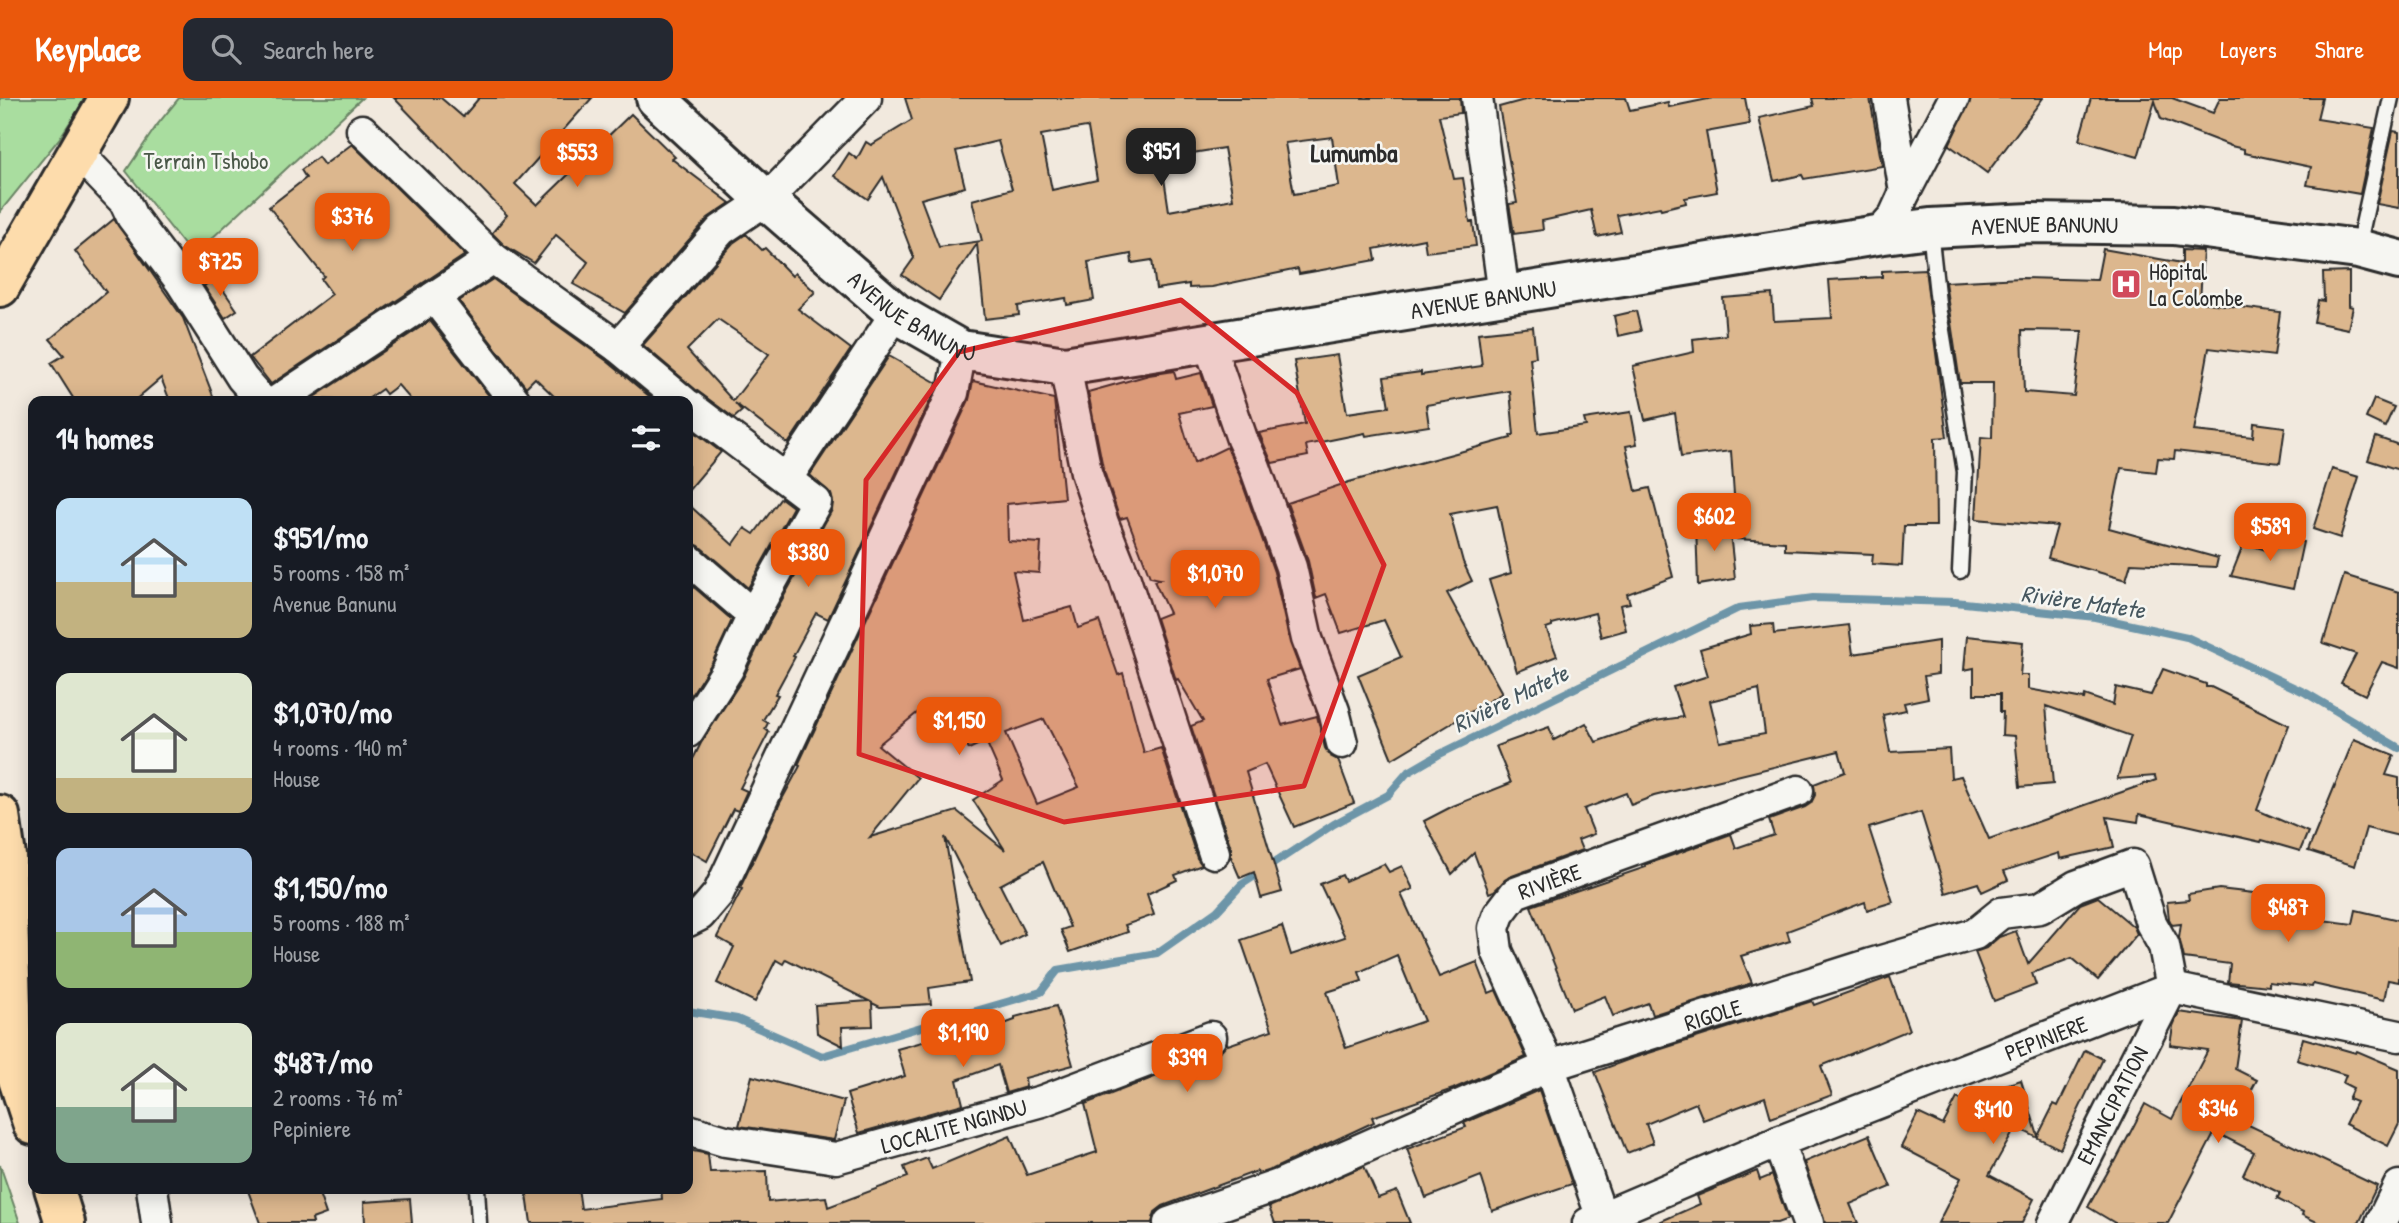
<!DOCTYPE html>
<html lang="en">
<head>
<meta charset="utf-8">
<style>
	:root { --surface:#171b24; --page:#242831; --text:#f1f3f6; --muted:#9ea1a6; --accent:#ea580c }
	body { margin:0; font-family:"Patrick Hand",sans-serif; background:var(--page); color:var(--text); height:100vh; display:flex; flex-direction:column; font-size:26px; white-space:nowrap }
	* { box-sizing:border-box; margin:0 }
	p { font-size:23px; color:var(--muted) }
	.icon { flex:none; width:38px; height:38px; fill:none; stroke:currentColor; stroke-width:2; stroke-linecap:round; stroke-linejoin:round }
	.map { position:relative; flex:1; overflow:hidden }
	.drawer { position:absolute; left:28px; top:298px; width:665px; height:798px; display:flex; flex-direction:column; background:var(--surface); border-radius:14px; box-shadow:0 4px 18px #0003 }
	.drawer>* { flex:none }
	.price { position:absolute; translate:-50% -60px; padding:0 16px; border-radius:14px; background:var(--accent); color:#fff; font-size:23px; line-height:46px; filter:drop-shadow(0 2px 4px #0008) }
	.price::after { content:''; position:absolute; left:50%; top:42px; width:21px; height:16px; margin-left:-10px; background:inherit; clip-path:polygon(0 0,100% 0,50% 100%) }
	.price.current { background:#222; color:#fff }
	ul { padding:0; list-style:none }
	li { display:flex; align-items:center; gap:21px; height:175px; padding:0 28px }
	li span { display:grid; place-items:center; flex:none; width:196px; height:140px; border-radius:14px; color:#555 }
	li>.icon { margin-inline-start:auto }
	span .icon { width:84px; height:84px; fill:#fffc; stroke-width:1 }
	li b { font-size:30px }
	h2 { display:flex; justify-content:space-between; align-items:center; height:84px; padding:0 28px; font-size:30px }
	header { display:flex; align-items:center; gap:42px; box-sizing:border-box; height:98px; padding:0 35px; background:var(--accent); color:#fff }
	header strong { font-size:33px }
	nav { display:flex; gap:38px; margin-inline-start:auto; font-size:24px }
	.search { width:490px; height:63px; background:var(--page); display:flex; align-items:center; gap:18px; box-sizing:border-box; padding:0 24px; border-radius:14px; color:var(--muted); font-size:26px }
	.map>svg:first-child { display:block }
	.green { fill:#a9dd9f; stroke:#6a8465; stroke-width:2 }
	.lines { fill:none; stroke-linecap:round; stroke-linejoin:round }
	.stream { stroke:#6d95a8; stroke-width:8 }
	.building { fill:#dcb78e; stroke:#2b2b2b; stroke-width:2; fill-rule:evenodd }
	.lane-casing { stroke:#2b2b2b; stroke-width:19 }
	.street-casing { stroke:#2b2b2b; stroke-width:35 }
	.secondary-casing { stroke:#2b2b2b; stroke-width:44 }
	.highway-casing { stroke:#2b2b2b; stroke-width:44 }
	.lane { stroke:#f6f6f2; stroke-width:14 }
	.street { stroke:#f6f6f2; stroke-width:30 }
	.secondary { stroke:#f6f6f2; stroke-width:38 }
	.highway { stroke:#fddcac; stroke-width:38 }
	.marked { fill:#d62828; fill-opacity:0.2; stroke:#d62828; stroke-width:5; stroke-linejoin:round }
	.labels { text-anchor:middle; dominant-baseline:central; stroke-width:5; stroke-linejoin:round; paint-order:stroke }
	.park-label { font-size:23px; fill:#4a5848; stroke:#f6f6f2 }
	.street-label { font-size:23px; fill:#2b2b2b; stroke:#f6f6f2 }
	.poi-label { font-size:23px; fill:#2b2b2b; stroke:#f6f6f2; text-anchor:start }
	.water-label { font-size:24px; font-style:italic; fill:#46575f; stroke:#f6f6f2 }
	.quarter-label { font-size:26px; font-weight:bold; fill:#2b2b2b; stroke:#f6f6f2 }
</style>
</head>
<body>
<header>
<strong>Keyplace</strong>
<div class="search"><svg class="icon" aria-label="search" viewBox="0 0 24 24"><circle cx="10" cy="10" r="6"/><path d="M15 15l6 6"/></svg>Search here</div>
<nav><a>Map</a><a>Layers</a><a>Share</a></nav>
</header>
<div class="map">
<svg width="2399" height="1125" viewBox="0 0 2399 1125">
	<rect width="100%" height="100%" fill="#f1e9de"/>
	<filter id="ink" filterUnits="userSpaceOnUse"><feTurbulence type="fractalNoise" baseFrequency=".0143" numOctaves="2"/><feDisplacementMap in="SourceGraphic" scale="14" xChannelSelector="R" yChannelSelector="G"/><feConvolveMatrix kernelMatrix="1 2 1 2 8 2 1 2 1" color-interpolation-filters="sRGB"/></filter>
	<g filter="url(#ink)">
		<!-- green -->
		<g class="green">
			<path d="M0,0H86L59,41L0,114Z"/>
			<path d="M179,0H362L193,158L126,73L157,27Z"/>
			<path d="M0,1067L20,1125H0Z"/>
		</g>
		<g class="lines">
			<!-- stream -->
			<path class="stream" d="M688,913L737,921L822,958L1041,894L1058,872L1157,855L1217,813L1241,787L1334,726L1388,697L1407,675L1438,657L1739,510L1813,500L1955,504L2095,519L2187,539L2306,595L2399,650"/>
		</g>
		<!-- building -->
		<g class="building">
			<path d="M394,0H441L463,19L479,0H592L515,86L537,107L631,16L675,59L672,61L730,105L708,120L625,215L573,186L588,164L556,137L534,165L504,147L492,135L507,117Z"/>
			<path d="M905,0H1460L1461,15L1439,18L1454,81L1463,80L1470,124H1473L1476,148L1426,154L1424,141L1374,151L1376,162L1322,172L1299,176L1298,171L1212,189L1189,190V186L1156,191L1152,162L1132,165L1131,156L1088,164L1094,202L1067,207L1066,200L1018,208L1019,217L985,221L977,146L939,202L902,177L914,160L883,79L868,101L834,78L849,55L857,61L866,44L871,47L912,22ZM1086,29L1088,30L1097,82L1052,92L1041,37ZM1332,39L1339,88L1294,96L1285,45ZM998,43L1012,91L972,102L982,143L939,149L921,101L965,89L956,53ZM1224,50L1233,101L1169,113L1161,60Z"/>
			<path d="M1532,0H1626L1630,12L1668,4L1669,9L1713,0H1745L1750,26L1706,34L1717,94L1685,100L1686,105L1661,111L1660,109L1617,117L1621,134L1597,139L1591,112L1542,123L1543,132L1514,136L1509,106L1517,105L1499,9Z"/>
			<path d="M1812,0H1870L1882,68L1804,81L1802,77L1774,83L1759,20L1814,8Z"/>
			<path d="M1971,0H2043L1987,75L1949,47Z"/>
			<path d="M2091,0H2172L2213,15L2220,0H2322L2317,21L2374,30L2360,96L2307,87L2311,69L2244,55V51L2231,48L2161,21L2155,3L2138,59L2079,42Z"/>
			<path d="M2393,33L2399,34V110L2377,106Z"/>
			<path d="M352,46L465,157L271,286L250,259L332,196L321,181L324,178L269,109L306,80L301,72L318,59L324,67Z"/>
			<path d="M114,121L183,220L215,303H170L161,280L134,303H75L51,265L64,257L50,241L106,194L75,153Z"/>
			<path d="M746,136L762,152L765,150L792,178L795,175L815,194L798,211L851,251L788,346L735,305L742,313L734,320L696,292L643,247L733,145ZM718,221L769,256L733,303L687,252Z"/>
			<path d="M2103,151L2182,165V152L2203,153L2200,204L2280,214L2274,258L2209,250L2194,333L2253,339L2254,325L2285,329L2280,365L2175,353L2174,361L2158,360L2156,374L2121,370L2109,430L2218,460L2216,469L2131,465L2126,482L2048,460L2057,428L1976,421L1981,339L1992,340L1993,285H1960L1945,184L2021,180L2097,182ZM2022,232L2082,233L2074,298L2024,294Z"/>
			<path d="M1925,171L1947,339L1935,340L1936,428H1904L1902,468L1872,466L1873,456L1785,452V444L1737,441L1731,353L1681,359L1675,315L1645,322L1633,268L1694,254L1693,241L1726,237L1723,200L1772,196L1774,223L1832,220L1829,182L1882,179V173Z"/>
			<path d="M2349,174V208L2353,209L2348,231L2314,224L2318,202L2324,203L2323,175Z"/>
			<path d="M215,180L237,212L225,220L204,188Z"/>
			<path d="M493,181L607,263L655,303H559L535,280L526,289L459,203Z"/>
			<path d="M1636,213L1641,233L1618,238L1614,218Z"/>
			<path d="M430,223L493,303H412L398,287L386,296L382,291L365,303L311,301Z"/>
			<path d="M1533,229L1536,259L1530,260L1538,335L1586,328L1584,321L1631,314L1637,346L1626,348L1636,393L1650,390L1673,479L1627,496L1630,505L1620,507L1626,532L1601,539L1595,515L1552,526V528L1546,530L1557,558L1517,574L1489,482L1511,475L1497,407L1450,416L1463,464L1472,483L1447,495L1502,595L1392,661L1358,577L1401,559L1384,522L1341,535L1326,496L1316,500L1308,463L1287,405L1349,384L1511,340L1510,337H1514L1510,293L1426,307L1429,328L1366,338L1365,335L1306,347L1308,358L1272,365L1259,335L1305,326L1294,263L1337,257L1347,315L1389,309L1384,279L1421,274V277L1482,268L1478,235Z"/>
			<path d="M889,258L937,285L936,290L828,521L816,515L793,558L795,559L775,596L778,597L763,622L768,625L765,631L769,634L740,690L747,693L738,713L733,711L707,763L688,752V671L701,645L743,580L769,525L832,412L833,404L831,396L810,377Z"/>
			<path d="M1174,273L1176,281L1201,275L1212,308L1179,315L1194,365L1227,349L1239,376L1274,474L1290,545L1300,571L1267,581L1282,627L1317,618L1325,650L1330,658L1338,662L1354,705L1294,729L1265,666L1246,674L1282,794L1261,800L1254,774L1240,780L1231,759V750L1191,628L1203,623L1178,581L1176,582L1156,520L1169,515L1154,483L1160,481L1150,479L1127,419L1120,421L1119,419L1103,370L1088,294L1149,277Z"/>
			<path d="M973,283L1054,301L1064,400L1007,406L1008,443L1041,445L1039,475L1013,473L1024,522L1072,509L1078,530L1099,523L1118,577L1123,575L1144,655L1161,650L1197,760L1202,767L1175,777L1177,782L1147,796L1154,817L1125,827L1128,834L1070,854L1061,832L1070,829L1043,764L1000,787L1025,836L1001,848L945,739L970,884L929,890L931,906L880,909L872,905L873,928L842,929L843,948L817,935L815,907L869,903L786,861L783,866L776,862L755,904L717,885L734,849L717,839L742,791L740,790L780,705L800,668L798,667L969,302ZM917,615L928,631L951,616L969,651L986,643L1003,682L973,702L1005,752L957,713L870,739L918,680L878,647ZM1044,621L1079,689L1037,706L1006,635Z"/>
			<path d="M2374,301L2394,309L2385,329L2366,320Z"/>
			<path d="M688,329L721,354L688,393Z"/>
			<path d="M2376,339L2399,347V372L2368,362Z"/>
			<path d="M2332,371L2359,379L2340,440L2313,431Z"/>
			<path d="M781,400L793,409L748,490L699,448L688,444V406L733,447L745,430L754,436Z"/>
			<path d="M1729,425L1735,481L1698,487L1696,426Z"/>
			<path d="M2273,437L2303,444L2293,491L2231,478L2244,445L2269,453Z"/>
			<path d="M2344,477L2399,494V570L2382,564L2365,597L2341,585L2356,556L2323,545Z"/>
			<path d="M688,484L732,522L713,563L688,602Z"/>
			<path d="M1773,526L1774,536L1849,527L1853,556L1938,543V576L1924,578L1928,600L1904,605L1906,612L1883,617L1890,654L1949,651L1951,680L1961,678L1989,741L2156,682L2155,678L2117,681L2131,638L2046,608L2053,686L2020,689L2015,638L2002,637L2003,614H2000V596H1974V570L1964,572L1967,538L2023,544L2020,577H2028V591L2084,601L2085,597L2113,607L2116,589L2151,597L2163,571L2206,586V589H2211L2289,627L2257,712L2308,734L2300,753L2262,742L2261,744L2139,716L2138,724L2107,719L2114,749L2060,761L2059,755L2004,773L2008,782L1982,794L1978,785L1946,795L1921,714L1869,730L1893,804L1867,812L1865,804L1787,833L1790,843L1741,858L1752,885L1652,917L1648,905L1613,918L1605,898L1572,911L1531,808L1646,769L1645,767L1731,736L1736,750L1774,737L1769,722L1805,709L1811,705L1815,697L1814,686L1845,674L1839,653L1654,698L1631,707L1626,695L1584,711L1594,736L1578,742L1582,752L1509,779L1494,793L1489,795L1474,755L1452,776L1424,723L1453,708L1511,685L1496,648L1549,629L1554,642L1586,625L1596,644L1655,623L1683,619L1673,589L1708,578L1700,551L1751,536L1750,528ZM1759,591L1765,636L1720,644L1710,603Z"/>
			<path d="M2354,641L2394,657L2386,677L2399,680V738L2366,730L2355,768L2308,753Z"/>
			<path d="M1384,766L1389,774L1402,768L1413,791L1401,796L1439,879L1477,864L1489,895L1496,892L1526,959L1453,991L1372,1019L1374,1024L1273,1071L1258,1076L1257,1073L1163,1108L1155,1114L1152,1125H531L526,1090H578L581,1111L662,1101L661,1090H688V1052L708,1056L710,1074L767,1073L768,1104L826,1099L828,1109L908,1079L904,1069L927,1060L932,1071L1010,1038L1027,1077L1097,1054L1085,1006L1217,955L1227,945L1228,947L1272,932L1241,842L1282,828L1291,857L1345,839L1320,786L1342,777L1345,783ZM1397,857L1424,923L1346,950L1327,894L1362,883L1359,874Z"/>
			<path d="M2219,791L2262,796L2260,813L2283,815L2282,817L2353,826L2356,812L2399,822V884L2388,882L2384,902L2313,886L2312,889L2269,884V888L2228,884L2230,866L2184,860L2179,840L2181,826L2172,827L2169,821L2167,804L2189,802L2188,796Z"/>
			<path d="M2098,799L2134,829L2137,836L2098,882L2072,860L2032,875L2036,887L1994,903L1975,854L1986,850L1999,839L2016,833L2028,866L2080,806Z"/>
			<path d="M1890,879L1909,932L1821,968L1832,997L1771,1020L1765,999L1703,1022L1696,1005L1646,1026L1653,1045L1627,1055L1595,974L1630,961L1812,903L1814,907Z"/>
			<path d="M1056,908L1073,967L1025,980L1026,989L1006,995L998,967L957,982L963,1006L859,1035L847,996L905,978L897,951L944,938L947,947L1015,922V919Z"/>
			<path d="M2179,914L2242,923L2235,971L2257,982L2236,1021L2377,1088L2359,1125H2319L2302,1117L2303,1114L2277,1101L2280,1095L2243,1077L2254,1054L2215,1034L2168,1125H2115L2088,1109L2114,1063L2115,1064L2145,1006L2172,1021L2208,952L2170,947L2173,928Z"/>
			<path d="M2303,940L2356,955L2357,953L2399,971V1026L2388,1048L2345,1026L2356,1004L2348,1001L2353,990L2343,985L2346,977L2297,962Z"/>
			<path d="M2085,952L2103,961L2060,1051L2016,1029L1989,1077L2034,1101L2022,1125H1938L1961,1080L1901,1049L1918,1015L1943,1027L1957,1000L1992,1018L1986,993L2021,982L2038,1038L2054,1006L2058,1008Z"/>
			<path d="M752,978L844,1003L834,1042L739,1028Z"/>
			<path d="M1539,992L1572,1086L1492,1113L1481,1078L1426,1100L1407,1051L1466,1029L1464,1025Z"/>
			<path d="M1869,1037L1891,1089L1850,1106L1858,1125H1825L1804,1064Z"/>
			<path d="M1364,1068L1378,1100L1397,1093L1410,1125H1275L1269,1109Z"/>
			<path d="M1757,1073L1760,1082L1772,1077L1788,1121L1777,1125H1657L1700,1106L1697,1098Z"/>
			<path d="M247,1090H317L326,1116L312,1121L313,1125H260Z"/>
			<path d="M410,1101L412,1125H365L364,1104Z"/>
		</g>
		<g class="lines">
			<!-- lane casing -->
			<g class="lane-casing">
				<g id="lane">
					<path d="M1930,132L1939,214L1965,374L1960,473"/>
					<path d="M2358,149L2391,0"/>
					<path d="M477,1090L479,1125"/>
				</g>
			</g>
			<!-- street casing -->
			<g class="street-casing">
				<g id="street">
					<path d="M1477,0L1504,197"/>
					<path d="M362,32L493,160L618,249L683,303"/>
					<path d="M77,54L125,104L132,119L181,184L242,280L262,303"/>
					<path d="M1905,94L1954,0"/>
					<path d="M1877,137L1894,118L1905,94L1889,0"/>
					<path d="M434,199L515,303"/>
					<path d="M1209,245L1242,341L1255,369L1291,469L1307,541L1334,613L1342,645"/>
					<path d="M618,249L721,132L766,102L866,0"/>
					<path d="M1065,268L1086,374L1103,425L1124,478L1214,755"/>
					<path d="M277,303L493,160"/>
					<path d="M688,307L816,404L753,517L728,571L688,634"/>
					<path d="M787,380L896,215"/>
					<path d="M688,461L753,517"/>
					<path d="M688,823L700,817L718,796L953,295L961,252"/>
					<path id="s1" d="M688,1032L725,1043L836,1060L1042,1003L1211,939"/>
					<path d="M1778,1044L1808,1125"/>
					<path d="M152,1090L157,1125"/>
					<path id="s2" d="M1602,1120L1549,968L1497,853L1494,830L1499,816L1515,795L1798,693"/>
					<path id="s3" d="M1169,1125L1279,1087L1549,968L1871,866L1975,836L2001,815L2040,810L2076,788L2133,767L2151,825L2164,848L2172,890L2053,1125"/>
					<path id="s4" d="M1588,1125L1778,1044L2172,890L2399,938"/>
					<path d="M2381,1125L2399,1088"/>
				</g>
			</g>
			<!-- secondary casing -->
			<g class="secondary-casing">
				<g id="secondary">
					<path id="s5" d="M656,0L766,102L896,215L961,252L1065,268L1877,137L1930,130L2031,125L2174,127L2358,151L2399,162"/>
				</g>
			</g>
			<!-- highway casing -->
			<g class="highway-casing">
				<g id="highway">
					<path d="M0,189L109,0"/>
					<path d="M0,717L6,758L13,966L33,1027"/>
					<path d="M54,1090L65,1125"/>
				</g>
			</g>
			<!-- lane -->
			<use href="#lane" class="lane"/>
			<!-- street -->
			<use href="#street" class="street"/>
			<!-- secondary -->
			<use href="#secondary" class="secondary"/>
			<!-- highway -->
			<use href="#highway" class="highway"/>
		</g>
	</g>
	<!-- marked area -->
	<path class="marked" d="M1181,202L1297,295L1384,467L1304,688L1064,724L859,656L866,382L959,254Z"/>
	<!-- icons -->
	<defs>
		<g id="hospital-square" transform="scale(1.575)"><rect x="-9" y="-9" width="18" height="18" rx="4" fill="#d1495b" stroke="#f6f6f2"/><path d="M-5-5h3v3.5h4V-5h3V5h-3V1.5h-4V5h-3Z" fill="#fff"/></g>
	</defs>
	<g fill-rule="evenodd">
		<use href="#hospital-square" x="2126" y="186"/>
	</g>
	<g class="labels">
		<!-- park labels -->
		<g class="park-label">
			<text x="206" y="62">Terrain Tshobo</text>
		</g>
		<!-- street labels -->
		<g class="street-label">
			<text stroke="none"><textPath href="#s5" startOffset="1493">AVENUE BANUNU</textPath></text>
			<text stroke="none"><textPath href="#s5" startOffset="926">AVENUE BANUNU</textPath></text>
			<text stroke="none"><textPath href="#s5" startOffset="338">AVENUE BANUNU</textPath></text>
			<text stroke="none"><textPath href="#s2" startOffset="388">RIVIÈRE</textPath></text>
			<text stroke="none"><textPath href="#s3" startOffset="583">RIGOLE</textPath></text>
			<text stroke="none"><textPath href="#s4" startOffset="494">PEPINIERE</textPath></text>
			<text transform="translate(2112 1007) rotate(-63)">EMANCIPATION</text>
			<text stroke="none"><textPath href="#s1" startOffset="273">LOCALITE NGINDU</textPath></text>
		</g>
		<!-- poi labels -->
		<g class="poi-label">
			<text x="2149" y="173">Hôpital<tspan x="2149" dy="26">La Colombe</tspan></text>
		</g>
		<!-- water labels -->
		<g class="water-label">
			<text transform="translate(2083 503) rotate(8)">Rivière Matete</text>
			<text transform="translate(1510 600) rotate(-26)">Rivière Matete</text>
		</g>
		<!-- quarter labels -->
		<g class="quarter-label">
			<text x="1354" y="54">Lumumba</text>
		</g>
	</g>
</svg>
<b class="price current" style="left:1161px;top:90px">$951</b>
<b class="price" style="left:577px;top:91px">$553</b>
<b class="price" style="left:352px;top:155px">$376</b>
<b class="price" style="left:220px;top:200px">$725</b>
<b class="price" style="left:1714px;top:455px">$602</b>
<b class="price" style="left:2270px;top:465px">$589</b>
<b class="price" style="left:808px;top:491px">$380</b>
<b class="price" style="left:1215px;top:512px">$1,070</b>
<b class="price" style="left:959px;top:659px">$1,150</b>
<b class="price" style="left:2288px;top:846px">$487</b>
<b class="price" style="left:963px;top:971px">$1,190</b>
<b class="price" style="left:1187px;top:996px">$399</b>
<b class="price" style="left:2218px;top:1047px">$346</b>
<b class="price" style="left:1993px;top:1048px">$410</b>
<section class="drawer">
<h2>14 homes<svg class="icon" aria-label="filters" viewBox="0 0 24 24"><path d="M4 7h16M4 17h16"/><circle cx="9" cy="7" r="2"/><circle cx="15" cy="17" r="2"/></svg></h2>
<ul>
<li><span style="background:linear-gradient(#bfe0f5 60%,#c2b280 0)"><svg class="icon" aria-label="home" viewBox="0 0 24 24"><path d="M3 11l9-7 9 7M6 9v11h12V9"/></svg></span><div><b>$951/mo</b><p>5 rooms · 158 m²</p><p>Avenue Banunu</p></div></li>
<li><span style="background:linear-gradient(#dfe7d0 75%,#c2b280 0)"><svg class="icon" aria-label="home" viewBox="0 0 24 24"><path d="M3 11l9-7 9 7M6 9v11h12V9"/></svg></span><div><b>$1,070/mo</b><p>4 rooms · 140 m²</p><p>House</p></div></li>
<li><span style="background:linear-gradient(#a9c7e8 60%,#8fb573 0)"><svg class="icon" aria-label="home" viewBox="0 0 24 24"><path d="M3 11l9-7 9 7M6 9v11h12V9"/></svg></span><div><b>$1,150/mo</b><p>5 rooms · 188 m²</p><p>House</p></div></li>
<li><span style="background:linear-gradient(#dfe7d0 60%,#7fa58c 0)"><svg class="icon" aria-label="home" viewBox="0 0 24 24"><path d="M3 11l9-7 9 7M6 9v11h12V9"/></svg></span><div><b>$487/mo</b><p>2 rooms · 76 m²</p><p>Pepiniere</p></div></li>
</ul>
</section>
</div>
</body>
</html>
